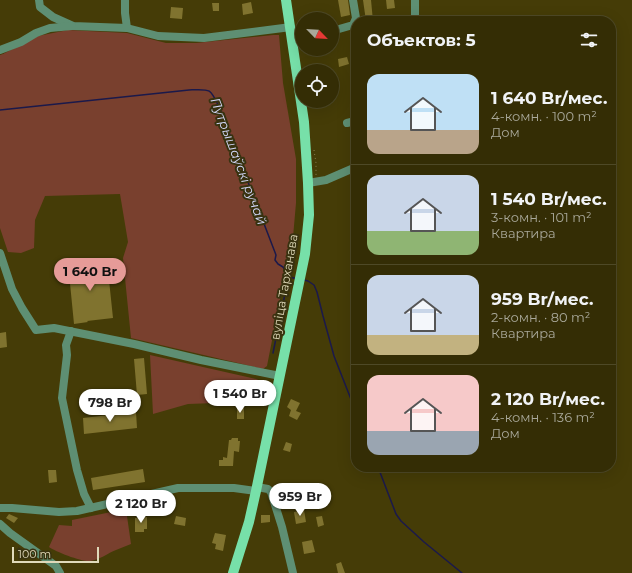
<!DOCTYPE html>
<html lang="ru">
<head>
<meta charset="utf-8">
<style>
	:root { --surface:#342d05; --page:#3c350f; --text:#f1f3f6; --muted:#a9a89a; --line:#4e4927; --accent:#e69b98 }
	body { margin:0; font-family:Montserrat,sans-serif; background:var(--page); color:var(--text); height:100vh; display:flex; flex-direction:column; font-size:15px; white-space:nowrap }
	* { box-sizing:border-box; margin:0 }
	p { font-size:13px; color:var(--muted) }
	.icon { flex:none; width:22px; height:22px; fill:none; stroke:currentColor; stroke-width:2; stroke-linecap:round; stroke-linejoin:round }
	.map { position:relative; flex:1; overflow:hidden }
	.sheet { position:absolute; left:351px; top:16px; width:265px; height:456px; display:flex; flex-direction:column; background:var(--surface); border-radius:16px; box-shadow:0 4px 16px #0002,0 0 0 1px var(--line) }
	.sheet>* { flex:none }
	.needle { width:26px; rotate:115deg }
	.tools { position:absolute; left:295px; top:12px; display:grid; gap:8px }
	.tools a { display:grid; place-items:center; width:44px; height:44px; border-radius:50%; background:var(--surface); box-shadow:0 4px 16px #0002,0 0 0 1px var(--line); font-size:20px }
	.scale { position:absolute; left:12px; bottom:10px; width:87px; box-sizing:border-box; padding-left:4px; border:2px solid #e0daba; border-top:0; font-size:11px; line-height:14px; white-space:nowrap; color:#e0daba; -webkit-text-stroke:3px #383210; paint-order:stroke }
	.price { position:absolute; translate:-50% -34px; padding:0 9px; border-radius:14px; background:#fff; color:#222; font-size:13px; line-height:26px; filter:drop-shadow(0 1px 2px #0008) }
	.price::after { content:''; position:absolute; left:50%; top:24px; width:12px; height:9px; margin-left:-6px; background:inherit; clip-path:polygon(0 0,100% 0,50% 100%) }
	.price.selected { background:var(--accent); color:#111 }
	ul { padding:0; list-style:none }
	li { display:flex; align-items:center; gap:12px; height:100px; padding:0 16px }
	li+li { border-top:1px solid var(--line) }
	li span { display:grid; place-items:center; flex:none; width:112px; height:80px; border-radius:12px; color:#555 }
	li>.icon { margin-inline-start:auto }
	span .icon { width:48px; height:48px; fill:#fffc; stroke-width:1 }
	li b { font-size:17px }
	h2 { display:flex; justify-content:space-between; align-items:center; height:48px; padding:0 16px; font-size:17px }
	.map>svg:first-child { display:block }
	.green { fill:#79402e }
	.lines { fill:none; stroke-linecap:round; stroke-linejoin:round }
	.stream { stroke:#1b194b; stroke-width:1.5 }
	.building { fill:#80732f }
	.path { stroke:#888155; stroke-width:1; stroke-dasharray:1 3; stroke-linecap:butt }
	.minor { stroke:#5e8f73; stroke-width:8 }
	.major { stroke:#77e0a9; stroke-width:10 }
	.labels { text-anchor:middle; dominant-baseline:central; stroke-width:4; stroke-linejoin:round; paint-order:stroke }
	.street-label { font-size:12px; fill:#e0daba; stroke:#383210 }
	.water-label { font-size:13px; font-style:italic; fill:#d4d9fb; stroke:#383210 }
</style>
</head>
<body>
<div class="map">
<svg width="632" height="573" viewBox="0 0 632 573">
	<rect width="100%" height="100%" fill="#453c07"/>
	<!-- green -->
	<g class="green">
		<path d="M68,30L127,33L166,43H196L273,35H279L283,83L296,159V203L291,260L284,279L267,366L263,369L131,338L123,258L128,242L120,194L45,196L35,220L34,248L21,253L8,252L0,228V55L3,54L38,36Z"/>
		<path d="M150,355L256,379L270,385L268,401L188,404L153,414Z"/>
		<path d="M126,509L131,544C126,546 121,548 116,550C108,553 100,560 90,561C82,562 56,552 49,547L59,525L72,526V520Z"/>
	</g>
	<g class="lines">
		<!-- stream -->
		<g class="stream">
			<path d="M0,110L189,90C212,89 210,88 220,109L276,255L275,260L278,264L283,267L290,277L297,279"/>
			<path d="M304,280L308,281L314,285L317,292L323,316L334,356L356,412"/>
			<path d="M273,353L288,279L290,277"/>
			<path d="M378,467L396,514L401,521L424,542L462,573"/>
		</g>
	</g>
	<!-- building -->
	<g class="building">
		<path d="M338,0H348L350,15L341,17Z"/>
		<path d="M363,0H371L373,21H366Z"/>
		<path d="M386,0H394L395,8L387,9Z"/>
		<path d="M251,2L253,13L243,15L242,4Z"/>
		<path d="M212,3H219V11H213Z"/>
		<path d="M171,7L183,8L182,19L170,18Z"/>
		<path d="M347,57L349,64L339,67L338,59Z"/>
		<path d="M107,261L113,318L87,321L88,322L74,324L68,263L81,262V263Z"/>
		<path d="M6,332L7,347L0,348V333Z"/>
		<path d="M144,358L147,394L137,395L134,359Z"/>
		<path d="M291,399L300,403L296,411L301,413L297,420L289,416L291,410L287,407Z"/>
		<rect x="237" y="408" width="7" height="11"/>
		<path d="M136,412L137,428L84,434L83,418Z"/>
		<path d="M232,438H238V441H240L239,452L234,451L233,466H219V460H223V457L227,458L229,440H231Z"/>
		<path d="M286,442L292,444L290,452L283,450Z"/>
		<path d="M143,469L145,482L93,490L91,478Z"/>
		<path d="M48,470H56L57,482L49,483Z"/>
		<path d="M304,510L306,522L296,524L294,512Z"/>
		<path d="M9,514L18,518L14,523L6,518Z"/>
		<path d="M261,515H270V522L261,523Z"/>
		<path d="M176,516L186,518L185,526L174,524Z"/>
		<path d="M322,516L324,525L318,527L316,517Z"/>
		<path d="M147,517V529H144V532H135V518Z"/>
		<path d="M215,533L226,535L223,551L215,549L216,544L212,543Z"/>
		<path d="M312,540L315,552L304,554L302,542Z"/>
		<path d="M341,562L345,573H338L336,564Z"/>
	</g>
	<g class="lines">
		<!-- path -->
		<path class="path" d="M314,150L316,163V175"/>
		<!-- minor -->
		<g class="minor">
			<path d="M39,0L40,7L53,17L73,26L127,28"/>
			<path d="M125,0V13L127,28L158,36L204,38L291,27"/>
			<path d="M415,21V0"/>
			<path d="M332,31L353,25L356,18L353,0"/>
			<path d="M293,43L302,41"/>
			<path d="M0,50L21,42L36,33L50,28L72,26"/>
			<path d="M347,123L355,121L356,127"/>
			<path d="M308,183L326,180L356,167"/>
			<path d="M0,253L12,289L22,308L36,330L54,328L134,344L201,360L280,376"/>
			<path d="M71,331L66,345L67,355L62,398L77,470L84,494L91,508"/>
			<path d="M257,487L268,489L271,492L282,527L293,573"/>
			<path d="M0,508H12L59,512L77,511L178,488H234L256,491"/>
			<path d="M0,524L10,533L56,566L60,573"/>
		</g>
		<!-- major -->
		<path class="major" d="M233,573L249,522L256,491L305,254L309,215L308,183L304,122L286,0"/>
	</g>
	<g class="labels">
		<!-- street labels -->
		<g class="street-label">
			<text transform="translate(284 287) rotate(-80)">вуліца Тарханава</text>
		</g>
		<!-- water labels -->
		<g class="water-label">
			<text transform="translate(239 161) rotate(69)">Путрышаўскі ручай</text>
		</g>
	</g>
</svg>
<div class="tools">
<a><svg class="needle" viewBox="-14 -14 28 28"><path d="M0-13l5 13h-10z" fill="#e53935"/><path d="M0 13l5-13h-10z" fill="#a9a89a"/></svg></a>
<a><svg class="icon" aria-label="locate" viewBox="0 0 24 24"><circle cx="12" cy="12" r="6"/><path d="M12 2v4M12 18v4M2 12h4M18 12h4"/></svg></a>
</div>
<div class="scale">100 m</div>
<b class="price selected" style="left:90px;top:292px">1 640 Br</b>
<b class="price" style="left:240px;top:414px">1 540 Br</b>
<b class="price" style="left:110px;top:423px">798 Br</b>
<b class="price" style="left:300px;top:517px">959 Br</b>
<b class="price" style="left:141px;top:524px">2 120 Br</b>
<section class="sheet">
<h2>Объектов: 5<svg class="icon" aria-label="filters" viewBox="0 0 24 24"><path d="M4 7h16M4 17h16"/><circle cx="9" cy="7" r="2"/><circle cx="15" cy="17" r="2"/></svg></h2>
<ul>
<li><span style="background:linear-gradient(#bfe0f5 70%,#b9a48a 0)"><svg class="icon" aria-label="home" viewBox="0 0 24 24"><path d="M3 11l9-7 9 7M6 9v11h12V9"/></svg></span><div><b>1 640 Br/мес.</b><p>4-комн. · 100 m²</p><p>Дом</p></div></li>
<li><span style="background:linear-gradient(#c9d6e8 70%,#8fb573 0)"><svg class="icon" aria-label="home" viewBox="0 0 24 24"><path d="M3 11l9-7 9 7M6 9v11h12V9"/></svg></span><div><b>1 540 Br/мес.</b><p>3-комн. · 101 m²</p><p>Квартира</p></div></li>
<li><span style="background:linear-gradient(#c9d6e8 75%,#c2b280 0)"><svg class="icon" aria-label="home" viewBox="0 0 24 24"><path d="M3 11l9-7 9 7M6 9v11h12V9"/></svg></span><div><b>959 Br/мес.</b><p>2-комн. · 80 m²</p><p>Квартира</p></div></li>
<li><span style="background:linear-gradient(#f6c9c9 70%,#9aa5b1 0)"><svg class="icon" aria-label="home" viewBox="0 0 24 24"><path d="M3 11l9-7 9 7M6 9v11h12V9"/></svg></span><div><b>2 120 Br/мес.</b><p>4-комн. · 136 m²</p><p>Дом</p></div></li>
</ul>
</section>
</div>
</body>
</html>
